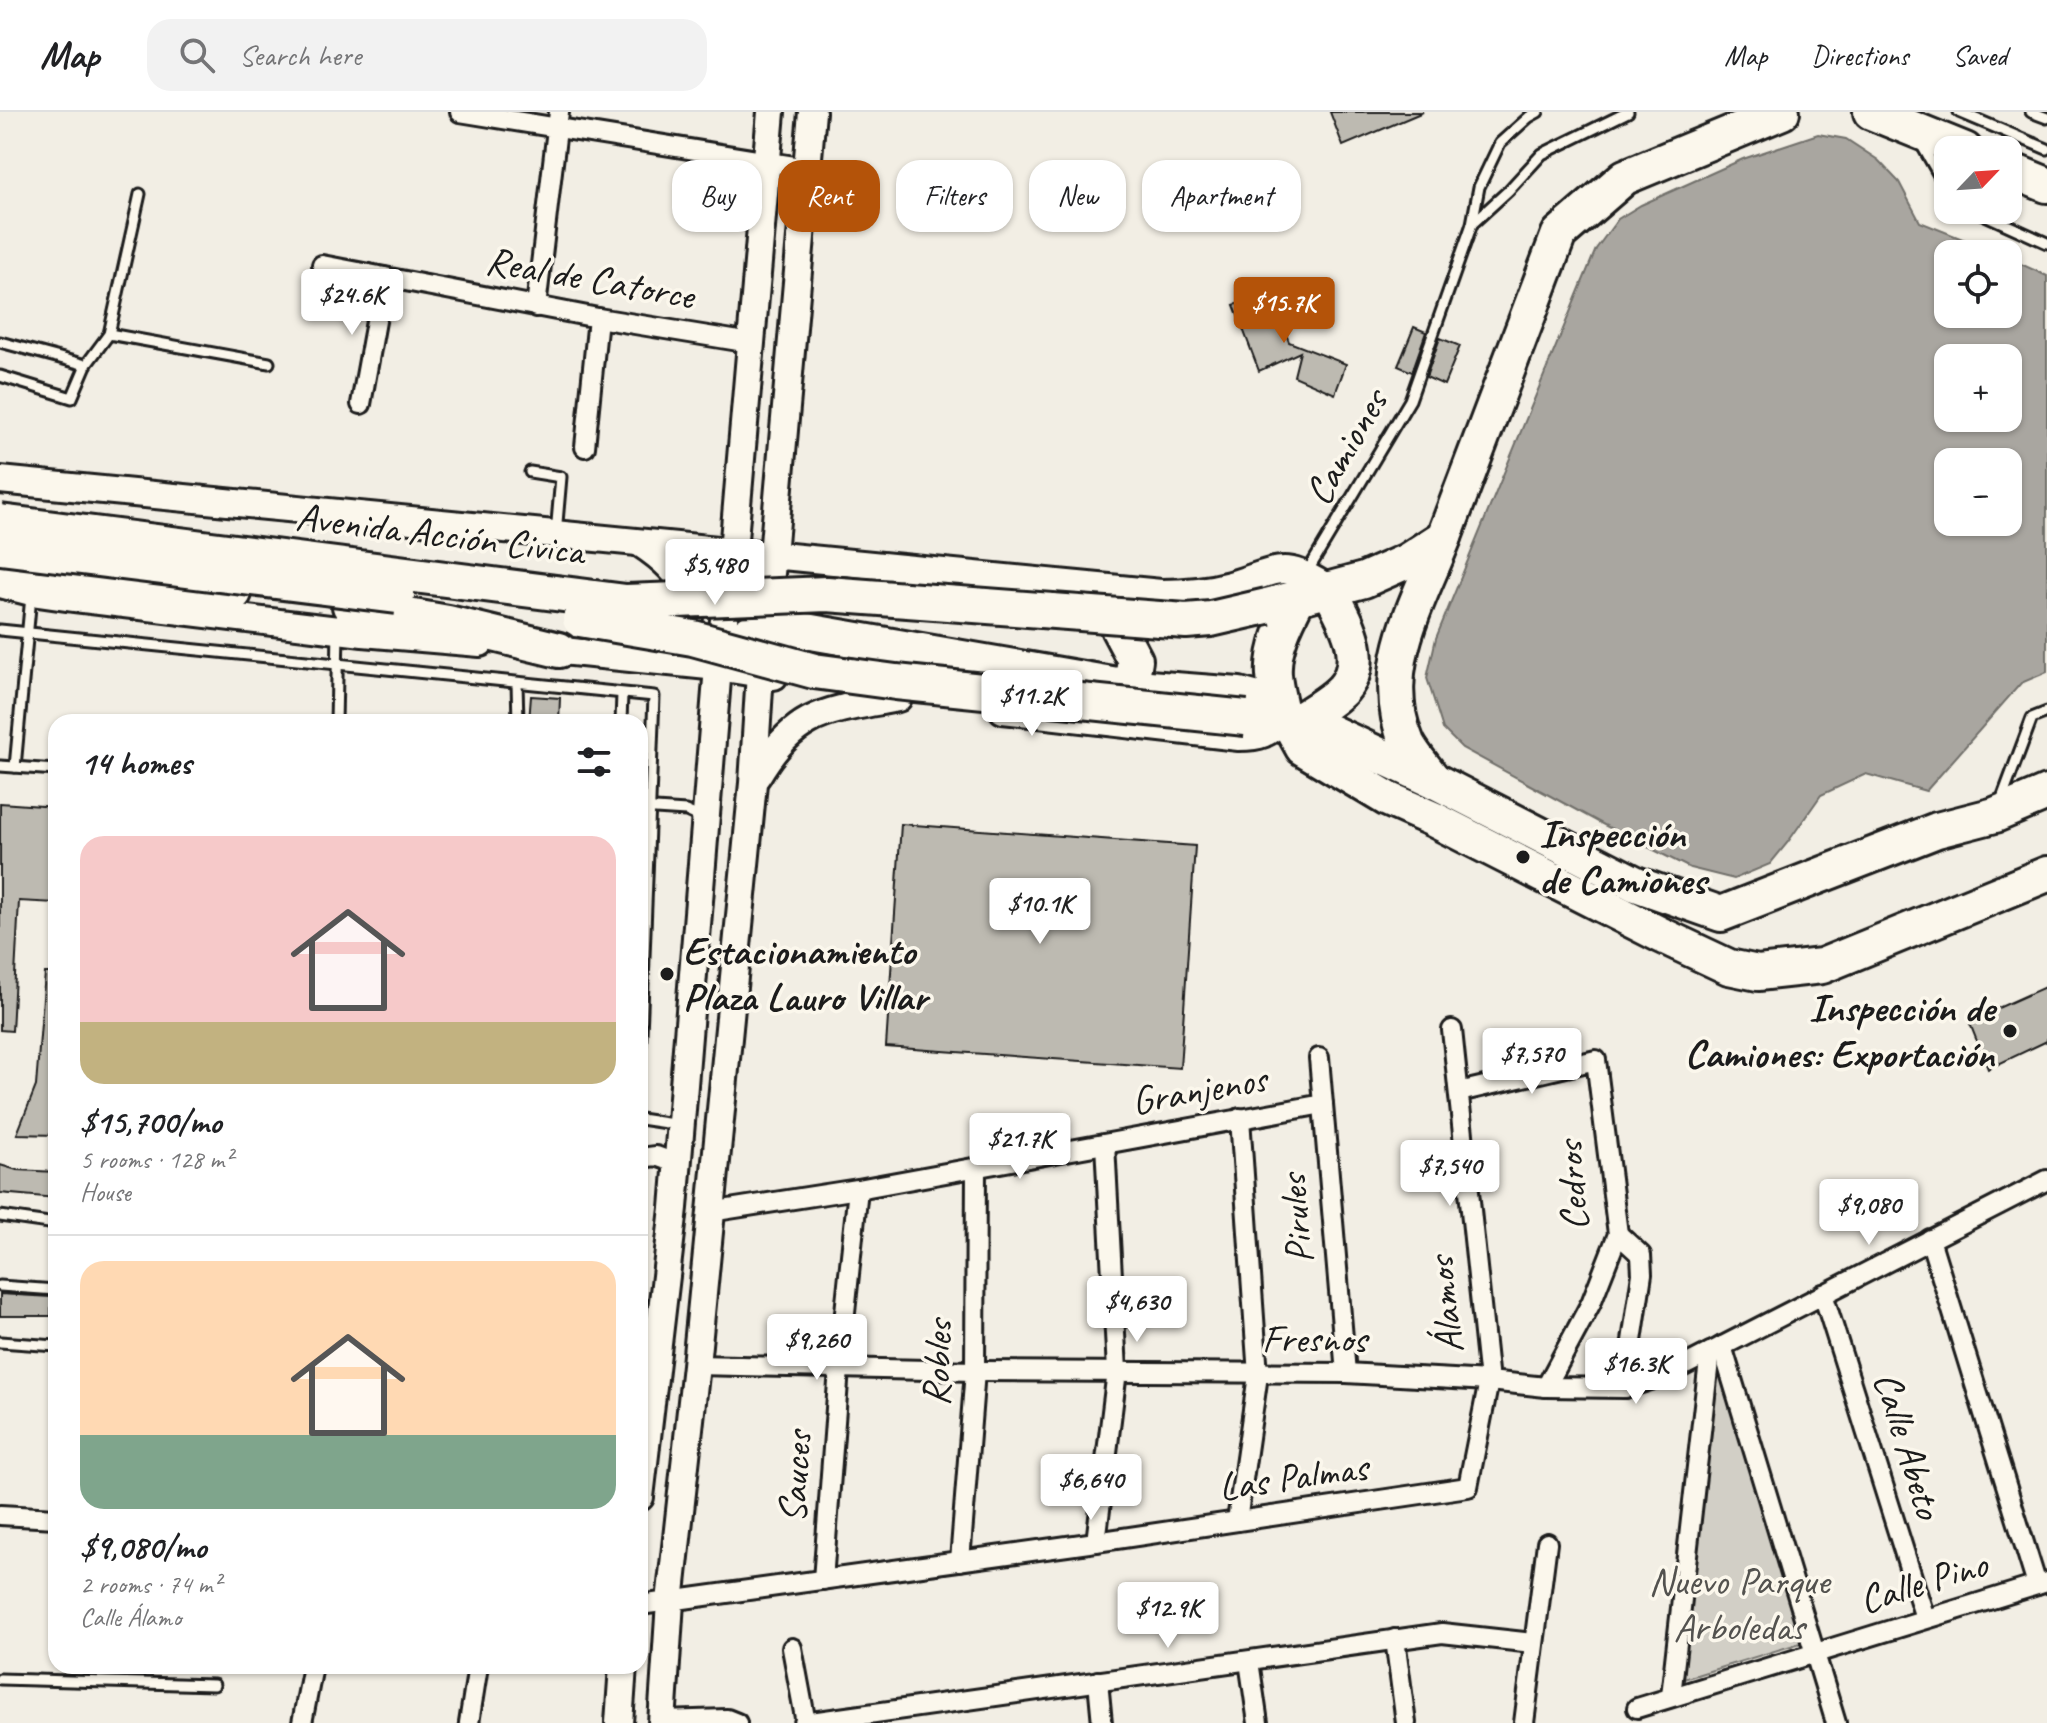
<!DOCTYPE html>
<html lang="en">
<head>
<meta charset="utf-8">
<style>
	:root { --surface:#fff; --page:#f2f2f2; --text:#202124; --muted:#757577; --line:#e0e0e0; --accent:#b45309 }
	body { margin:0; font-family:Caveat,sans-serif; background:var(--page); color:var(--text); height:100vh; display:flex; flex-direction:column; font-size:30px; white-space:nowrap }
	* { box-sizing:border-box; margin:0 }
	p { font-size:26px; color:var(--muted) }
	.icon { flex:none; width:44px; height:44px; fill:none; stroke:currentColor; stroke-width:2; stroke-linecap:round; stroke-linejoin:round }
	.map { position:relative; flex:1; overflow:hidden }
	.drawer { position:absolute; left:48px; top:602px; width:600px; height:960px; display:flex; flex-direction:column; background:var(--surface); border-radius:24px; box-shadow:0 2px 6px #0004 }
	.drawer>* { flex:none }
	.hud { position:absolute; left:672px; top:48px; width:760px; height:72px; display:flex; gap:16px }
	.needle { width:52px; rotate:65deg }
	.controls { position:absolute; left:1934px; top:24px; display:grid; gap:16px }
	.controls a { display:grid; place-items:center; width:88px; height:88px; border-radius:16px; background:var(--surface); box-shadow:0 2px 6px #0004; font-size:40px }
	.price { position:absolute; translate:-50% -68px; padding:0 18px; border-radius:8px; background:#fff; color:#222; font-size:26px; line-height:52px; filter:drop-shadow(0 2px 4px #0008) }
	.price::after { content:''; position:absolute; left:50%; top:48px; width:24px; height:18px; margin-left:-12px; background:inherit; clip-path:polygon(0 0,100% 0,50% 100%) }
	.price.on { background:var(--accent); color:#fff }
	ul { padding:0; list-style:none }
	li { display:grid; align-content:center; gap:16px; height:424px; padding:0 32px }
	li+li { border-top:2px solid var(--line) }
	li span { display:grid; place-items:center; height:248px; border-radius:24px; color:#555 }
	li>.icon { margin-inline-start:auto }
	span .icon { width:144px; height:144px; fill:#fffc; stroke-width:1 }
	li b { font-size:34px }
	h2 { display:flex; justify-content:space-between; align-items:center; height:96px; padding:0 32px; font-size:34px }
	.pill { padding:0 28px; border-radius:24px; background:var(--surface); box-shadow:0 2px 6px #0004; font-size:28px; line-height:72px }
	.pill.on { background:var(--accent); color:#fff }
	header { display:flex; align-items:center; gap:48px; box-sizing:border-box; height:112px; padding:0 40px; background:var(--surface); border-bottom:2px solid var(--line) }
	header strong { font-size:38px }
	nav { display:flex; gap:44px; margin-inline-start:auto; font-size:28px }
	.search { width:560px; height:72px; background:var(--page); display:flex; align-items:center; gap:20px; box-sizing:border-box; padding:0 28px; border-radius:24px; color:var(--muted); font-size:30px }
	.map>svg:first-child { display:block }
	.green { fill:#d2cfc6; stroke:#777671; stroke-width:2 }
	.water { fill:#a9a6a0; stroke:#716f6b; stroke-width:2; fill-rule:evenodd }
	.building { fill:#bdbab1; stroke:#1c1c1c; stroke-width:2 }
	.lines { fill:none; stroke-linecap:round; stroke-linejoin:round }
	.lane-casing { stroke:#1c1c1c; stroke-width:15 }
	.street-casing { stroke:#1c1c1c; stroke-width:24 }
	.secondary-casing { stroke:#1c1c1c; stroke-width:32 }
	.highway-casing { stroke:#1c1c1c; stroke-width:40 }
	.lane { stroke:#fbf7ec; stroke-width:9 }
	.street { stroke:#fbf7ec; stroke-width:18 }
	.secondary { stroke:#fbf7ec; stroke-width:26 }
	.highway { stroke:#fbf7ec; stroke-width:34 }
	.highway-bridge-casing { stroke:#1c1c1c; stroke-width:40; stroke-linecap:butt }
	.highway-bridge { stroke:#fbf7ec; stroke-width:34 }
	.poi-dot { fill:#1c1c1c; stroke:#fbf7ec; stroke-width:3 }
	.labels { text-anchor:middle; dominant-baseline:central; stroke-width:7; stroke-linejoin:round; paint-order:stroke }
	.street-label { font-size:40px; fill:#1c1c1c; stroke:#fbf7ec }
	.poi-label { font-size:40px; font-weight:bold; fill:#1c1c1c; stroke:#fbf7ec; text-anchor:start }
	.park-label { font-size:40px; fill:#53524f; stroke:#fbf7ec }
</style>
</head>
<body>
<header>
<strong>Map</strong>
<div class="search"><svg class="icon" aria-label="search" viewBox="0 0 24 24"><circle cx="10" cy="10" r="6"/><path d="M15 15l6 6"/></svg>Search here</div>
<nav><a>Map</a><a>Directions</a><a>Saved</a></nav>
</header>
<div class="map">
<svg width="2047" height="1611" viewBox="0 0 2047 1611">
	<rect width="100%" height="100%" fill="#f2eee4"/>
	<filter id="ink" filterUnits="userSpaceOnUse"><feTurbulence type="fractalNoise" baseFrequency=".0125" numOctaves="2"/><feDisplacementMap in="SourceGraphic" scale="16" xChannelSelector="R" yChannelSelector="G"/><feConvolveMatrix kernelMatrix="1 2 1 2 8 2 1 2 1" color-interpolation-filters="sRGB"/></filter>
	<g filter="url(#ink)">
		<!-- green -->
		<path class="green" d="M1723,1250L1807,1529L1677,1569L1712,1256Z"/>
		<!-- water -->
		<path class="water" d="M1818,22L1846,27L1878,48L1899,70L1920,110L2000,142H1948V202H2008V146L2047,164V560L2021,571L1926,679L1866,662L1821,683L1788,730L1770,752L1734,767L1690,756L1604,713L1462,636L1443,617L1427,566L1436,526L1596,137L1618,107L1641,93L1743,47ZM1948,246H2008V306H1948ZM1948,350H2008V410H1948Z"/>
		<!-- building -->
		<g class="building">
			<path d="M1330,0H1423L1343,34Z"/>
			<path d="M1271,181L1289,230L1346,252L1335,282L1294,264L1300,240L1259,259L1234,193Z"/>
			<path d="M1414,215L1426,220L1412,260L1398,254Z"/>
			<path d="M1440,226L1460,234L1444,273L1426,265Z"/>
			<path d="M531,584L560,586L559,610H529Z"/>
			<path d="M0,691L56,695V791L19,789L12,919L0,918Z"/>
			<path d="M901,712L1195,734L1180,956L886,935Z"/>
			<path d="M45,861H56V1023L17,1022L36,974Z"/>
			<path d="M2047,874V929L1988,957L1969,909Z"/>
			<path d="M0,1053L17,1058L56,1060V1086L0,1081Z"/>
			<path d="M0,1182L51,1185V1204H0Z"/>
		</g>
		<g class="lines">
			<!-- lane casing -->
			<g class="lane-casing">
				<g id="lane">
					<path d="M1959,0L2047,37"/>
					<path d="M2031,0L2047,6"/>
					<path d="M1920,30L1948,79"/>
					<path d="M1974,98L2047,131"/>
					<path d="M1472,112L1508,79L1542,42L1628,0"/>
					<path d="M109,222L269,251"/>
					<path d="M0,230L86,253L109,222L140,82"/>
					<path d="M0,264L72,286L86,253"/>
					<path d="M530,360L561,365L556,422"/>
					<path d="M1306,462L1410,288L1472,112L1479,75L1500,31L1529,5L1538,0"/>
					<path d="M0,518L654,584L640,949"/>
					<path d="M517,571L518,610"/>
					<path d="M336,610L338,520"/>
					<path d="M621,610L622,582"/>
					<path d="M0,654L56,658"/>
					<path d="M15,655L31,484"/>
					<path d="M2001,689L2032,606L2047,600"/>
					<path d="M640,696L686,699L695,703L698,709"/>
					<path d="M640,1007L680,1013"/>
					<path d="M0,1104L56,1112"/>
					<path d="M0,1174L56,1178"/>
					<path d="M0,1230L56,1234"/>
					<path d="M0,1567L214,1573"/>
				</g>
			</g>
			<!-- street casing -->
			<g class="street-casing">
				<g id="street">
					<path d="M460,0L807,56"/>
					<path d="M322,153L598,206L751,231"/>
					<path d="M536,195L559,0"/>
					<path d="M361,292L384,165"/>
					<path d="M585,335L598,206"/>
					<path d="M1319,946L1346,1261"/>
					<path d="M1459,980L1596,948L1618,1122L1591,1191L1546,1275"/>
					<path d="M640,1046L656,1044L678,1052"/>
					<path d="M710,1100L858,1077L1323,992"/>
					<path d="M1618,1122L1641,1143L1642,1162L1625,1276"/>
					<path d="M1930,1127L2037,1473"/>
					<path d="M1823,1182L1925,1506"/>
					<path d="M1722,1234L1836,1611"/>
					<path d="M696,1253L975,1259L1346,1261L1489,1269L1546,1275L1625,1276L1666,1263L2047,1068"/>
					<path d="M0,1403L56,1406"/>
					<path d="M1237,1409L1258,1263L1240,1006"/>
					<path d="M1096,1430L1117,1259L1105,1032"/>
					<path d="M960,1449L975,1259L976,1055"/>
					<path d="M823,1468L839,1257L858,1077"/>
					<path d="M640,1493L1096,1430L1468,1375L1489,1269L1452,918"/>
					<path d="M1395,1527L1406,1611"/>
					<path d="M792,1536L806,1611"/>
					<path d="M1249,1549L1258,1611"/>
					<path d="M1098,1569L1102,1611"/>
					<path d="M1671,1584L1710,1240"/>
					<path d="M1637,1596L2047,1470"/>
					<path d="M662,1609L727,1607L737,1611"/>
					<path d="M302,1611L313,1554"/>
					<path d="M469,1611L478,1554"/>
					<path d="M804,1611L1442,1521L1533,1531"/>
					<path d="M1524,1611L1547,1431"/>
				</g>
			</g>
			<!-- secondary casing -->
			<g class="secondary-casing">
				<g id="secondary">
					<path d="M0,368L1161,481C1184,481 1208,479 1230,473C1277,460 1282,445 1329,477"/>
					<path d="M641,432C679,457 717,499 665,535"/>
					<path d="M0,472L31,480L73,486L363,521L480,531"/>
					<path d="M543,537L718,555L774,564"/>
					<path d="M1003,598L1239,625C1259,625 1269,622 1282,607"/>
					<path d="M757,664C796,598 828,599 898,586"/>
					<path d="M640,1385L674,1096L718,555L733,439L771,0"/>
					<path d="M619,1611L623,1554"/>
					<path d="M662,1611L670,1490L696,1253L753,671L760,561L773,443L812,0"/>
				</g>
			</g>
			<!-- highway casing -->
			<g class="highway-casing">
				<g id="highway">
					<path d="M1871,0L1965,38"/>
					<path d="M2008,57L2047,73"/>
					<path d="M733,439C739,455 750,478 768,486C773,488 781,487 787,488"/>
					<path d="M0,454L234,481"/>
					<path d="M350,494L448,511L559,538"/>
					<path d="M1267,494L1364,468L1407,449L1444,425L1559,122L1625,65L1782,0"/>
					<path d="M1118,516L1135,548L1132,566L1123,574"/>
					<path d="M718,555C731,535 744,522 765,512L1123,574L1239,583L1261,589L1277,603"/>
					<path d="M1246,606L1302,607L1433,668L1636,772L1721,802L1937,718L1995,703L2047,681"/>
					<path d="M1282,607C1280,592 1275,578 1274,563C1272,536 1286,509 1298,486"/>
					<path d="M1287,607L1303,636L1388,687L1433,707L1661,823L1729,855L1758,861L1822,854L2047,762"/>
					<path d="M1302,607C1315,598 1332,589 1343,577C1370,546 1344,506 1329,477"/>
					<path d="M1432,666C1424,655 1413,643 1407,631C1376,558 1418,492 1444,425"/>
				</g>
			</g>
			<!-- lane -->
			<use href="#lane" class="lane"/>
			<!-- street -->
			<use href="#street" class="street"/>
			<!-- secondary -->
			<use href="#secondary" class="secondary"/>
			<!-- highway -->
			<use href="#highway" class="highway"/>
			<!-- highway-bridge casing -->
			<g class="highway-bridge-casing">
				<g id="highway-bridge">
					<path d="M0,410L626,490L827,482L1186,509L1211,507L1267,494"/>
					<path d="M0,435L397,484"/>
					<path d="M580,507L693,526L814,559L896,570L1246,606"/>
				</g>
			</g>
			<!-- highway-bridge -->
			<use href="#highway-bridge" class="highway-bridge"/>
		</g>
	</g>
	<!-- markers -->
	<g class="poi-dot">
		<circle cx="1523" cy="745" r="8"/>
		<circle cx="667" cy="862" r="8"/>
		<circle cx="2010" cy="919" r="8"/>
	</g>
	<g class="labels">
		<!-- street labels -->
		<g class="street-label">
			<text transform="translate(590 166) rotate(10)">Real de Catorce</text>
			<text transform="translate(1346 335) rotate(-60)">Camiones</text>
			<text transform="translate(440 422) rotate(7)">Avenida Acción Civica</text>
			<text transform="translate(1199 978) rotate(-10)">Granjenos</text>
			<text transform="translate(1572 1074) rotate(-94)">Cedros</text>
			<text transform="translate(1296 1107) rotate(-95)">Pirules</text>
			<text transform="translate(1445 1193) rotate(-96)">Álamos</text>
			<text x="1314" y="1227">Fresnos</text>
			<text transform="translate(937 1251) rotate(-88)">Robles</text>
			<text transform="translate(1908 1333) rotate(73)">Calle Abeto</text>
			<text transform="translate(795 1365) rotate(-86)">Sauces</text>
			<text transform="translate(1293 1365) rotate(-8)">Las Palmas</text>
			<text transform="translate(1923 1470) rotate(-17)">Calle Pino</text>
		</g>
		<!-- poi labels -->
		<g class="poi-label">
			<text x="1539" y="722">Inspección<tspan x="1539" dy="46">de Camiones</tspan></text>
			<text x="683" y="839">Estacionamiento<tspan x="683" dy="46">Plaza Lauro Villar</tspan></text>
			<text x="1994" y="896" text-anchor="end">Inspección de<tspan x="1994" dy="46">Camiones: Exportación</tspan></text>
		</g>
		<!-- park labels -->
		<g class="park-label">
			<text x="1739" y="1469">Nuevo Parque<tspan x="1739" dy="46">Arboledas</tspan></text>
		</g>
	</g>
</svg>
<div class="controls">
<a><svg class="needle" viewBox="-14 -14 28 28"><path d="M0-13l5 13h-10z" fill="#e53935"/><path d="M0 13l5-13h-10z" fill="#757577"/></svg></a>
<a><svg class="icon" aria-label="locate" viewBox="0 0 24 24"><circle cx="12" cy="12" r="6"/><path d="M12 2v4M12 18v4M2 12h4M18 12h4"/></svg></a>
<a>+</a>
<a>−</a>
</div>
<b class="price" style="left:352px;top:225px">$24.6K</b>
<b class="price on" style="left:1284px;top:233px">$15.7K</b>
<b class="price" style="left:715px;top:495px">$5,480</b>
<b class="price" style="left:1032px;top:626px">$11.2K</b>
<b class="price" style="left:1040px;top:834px">$10.1K</b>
<b class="price" style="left:1532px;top:984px">$7,570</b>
<b class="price" style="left:1020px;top:1069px">$21.7K</b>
<b class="price" style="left:1450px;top:1096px">$7,540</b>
<b class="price" style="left:1869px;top:1135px">$9,080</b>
<b class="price" style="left:1137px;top:1232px">$4,630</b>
<b class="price" style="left:817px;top:1270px">$9,260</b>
<b class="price" style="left:1636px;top:1294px">$16.3K</b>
<b class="price" style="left:1091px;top:1410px">$6,640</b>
<b class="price" style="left:1168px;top:1538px">$12.9K</b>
<div class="hud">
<a class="pill">Buy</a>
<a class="pill on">Rent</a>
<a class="pill">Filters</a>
<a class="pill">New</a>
<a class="pill">Apartment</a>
</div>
<section class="drawer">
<h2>14 homes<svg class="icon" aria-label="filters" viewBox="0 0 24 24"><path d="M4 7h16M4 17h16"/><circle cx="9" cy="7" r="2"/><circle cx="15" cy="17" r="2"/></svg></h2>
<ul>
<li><span style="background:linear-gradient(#f6c9c9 75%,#c2b280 0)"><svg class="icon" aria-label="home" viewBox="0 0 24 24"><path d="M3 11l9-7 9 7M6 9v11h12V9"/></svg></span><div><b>$15,700/mo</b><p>5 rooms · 128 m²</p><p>House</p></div></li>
<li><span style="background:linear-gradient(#ffd9b3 70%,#7fa58c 0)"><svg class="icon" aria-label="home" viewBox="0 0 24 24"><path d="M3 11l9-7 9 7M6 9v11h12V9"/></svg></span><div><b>$9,080/mo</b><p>2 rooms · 74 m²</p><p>Calle Álamo</p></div></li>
</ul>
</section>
</div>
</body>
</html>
